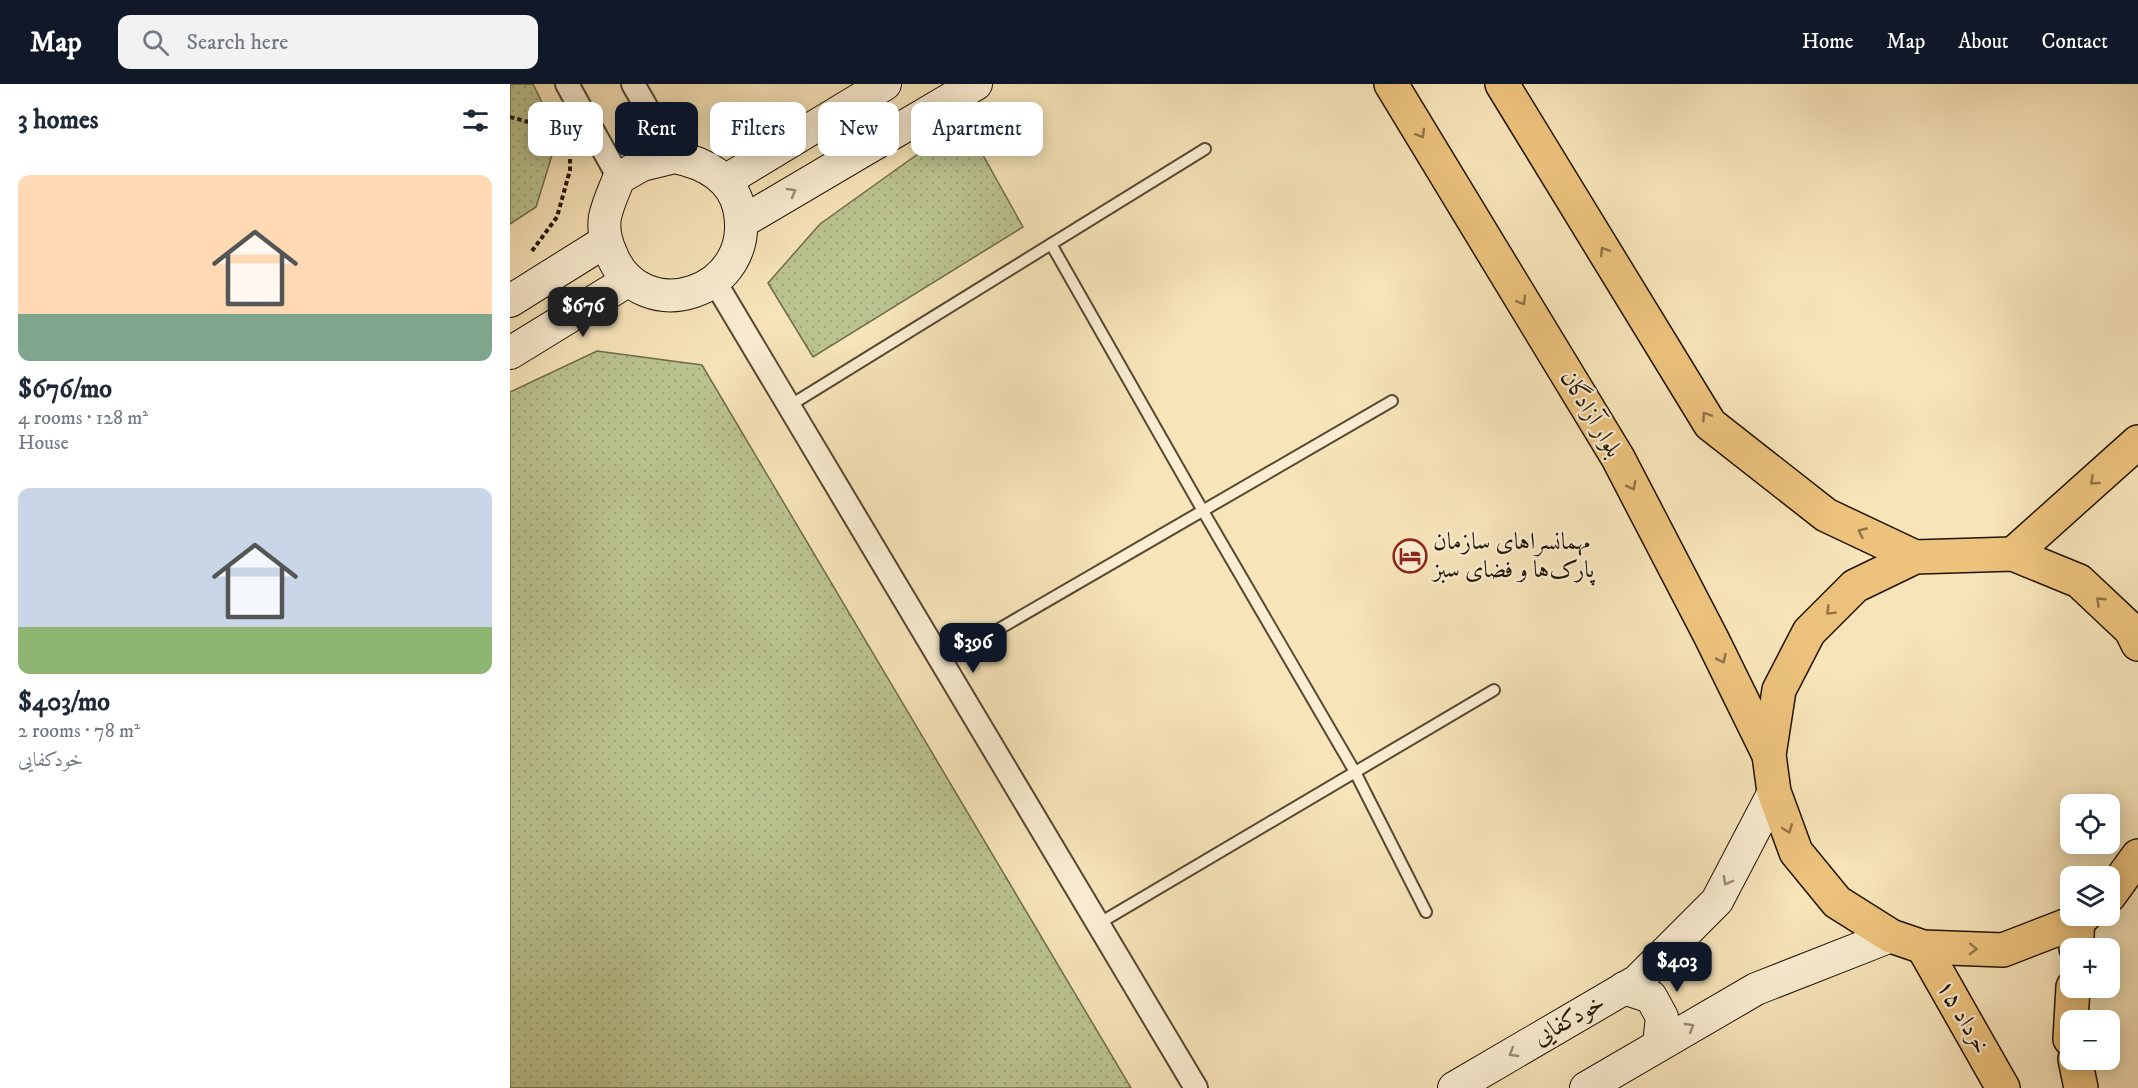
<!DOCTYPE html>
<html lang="en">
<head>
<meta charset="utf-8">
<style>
	:root { --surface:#fff; --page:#f2f2f3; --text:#1f2937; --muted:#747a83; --accent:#111827 }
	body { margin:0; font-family:"IM FELL DW Pica",Amiri,serif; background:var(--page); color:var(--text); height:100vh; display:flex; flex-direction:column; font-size:22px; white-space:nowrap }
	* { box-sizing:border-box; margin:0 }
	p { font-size:20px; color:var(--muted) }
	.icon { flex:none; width:33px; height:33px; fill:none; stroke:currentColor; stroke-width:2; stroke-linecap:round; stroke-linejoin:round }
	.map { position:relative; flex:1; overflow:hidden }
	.drawer { display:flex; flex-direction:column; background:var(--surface); width:510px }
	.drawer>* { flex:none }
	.banner { position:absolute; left:18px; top:18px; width:570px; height:54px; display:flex; gap:12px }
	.fabs { position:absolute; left:1550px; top:710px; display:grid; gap:12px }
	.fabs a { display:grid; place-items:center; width:60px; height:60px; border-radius:12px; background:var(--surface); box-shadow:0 3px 15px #0003; font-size:30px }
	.price { position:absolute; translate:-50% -51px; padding:0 14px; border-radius:12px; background:var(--accent); color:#fff; font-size:20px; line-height:39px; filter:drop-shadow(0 2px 3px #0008) }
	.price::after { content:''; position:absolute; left:50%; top:36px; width:18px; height:14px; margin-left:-9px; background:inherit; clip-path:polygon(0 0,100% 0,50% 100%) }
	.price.on { background:#222; color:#fff }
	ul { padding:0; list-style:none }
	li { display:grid; align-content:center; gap:12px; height:318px; padding:0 18px }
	li span { display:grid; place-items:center; height:186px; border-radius:12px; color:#555 }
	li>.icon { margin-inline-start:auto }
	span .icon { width:108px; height:108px; fill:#fffc; stroke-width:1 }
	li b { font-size:26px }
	h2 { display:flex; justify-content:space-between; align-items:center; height:72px; padding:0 18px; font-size:26px }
	.tag { padding:0 21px; border-radius:12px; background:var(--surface); box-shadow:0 3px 15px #0003; font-size:21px; line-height:54px }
	.tag.on { background:var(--accent); color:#fff }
	header { display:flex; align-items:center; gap:36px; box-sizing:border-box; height:84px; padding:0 30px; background:var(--accent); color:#fff }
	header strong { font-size:28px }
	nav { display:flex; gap:33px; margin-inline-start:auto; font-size:21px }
	.search { width:420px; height:54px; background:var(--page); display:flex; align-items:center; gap:15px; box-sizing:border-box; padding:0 21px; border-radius:12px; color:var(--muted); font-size:22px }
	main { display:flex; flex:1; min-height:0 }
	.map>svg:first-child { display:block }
	.park { fill:url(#park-dots); stroke:#6e6c4a; stroke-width:1.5 }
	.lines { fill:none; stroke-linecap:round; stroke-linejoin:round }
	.lane-casing { stroke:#574830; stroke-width:14 }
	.street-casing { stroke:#574830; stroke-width:26 }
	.secondary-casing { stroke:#221403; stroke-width:34 }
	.primary-casing { stroke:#221403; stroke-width:36 }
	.highway-casing { stroke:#221403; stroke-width:36 }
	.path { stroke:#221403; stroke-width:4; stroke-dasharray:4.5 3; stroke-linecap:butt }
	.lane { stroke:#faedd2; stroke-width:10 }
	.street { stroke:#faedd2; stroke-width:22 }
	.secondary { stroke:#faedd2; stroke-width:32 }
	.primary { stroke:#ecc27c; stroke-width:33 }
	.highway { stroke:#ecc27c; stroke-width:33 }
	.oneway { stroke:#917446 }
	.oneway2 { stroke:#998b75 }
	.labels { text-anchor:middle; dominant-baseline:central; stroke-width:4.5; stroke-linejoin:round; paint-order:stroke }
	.street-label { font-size:24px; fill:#221403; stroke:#faedd2 }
	.poi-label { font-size:24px; fill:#221403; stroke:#faedd2; text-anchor:start }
</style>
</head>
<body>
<header>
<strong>Map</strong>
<div class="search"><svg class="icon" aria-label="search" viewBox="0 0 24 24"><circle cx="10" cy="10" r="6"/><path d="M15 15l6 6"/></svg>Search here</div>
<nav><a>Home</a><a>Map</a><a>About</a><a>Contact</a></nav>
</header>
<main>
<section class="drawer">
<h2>3 homes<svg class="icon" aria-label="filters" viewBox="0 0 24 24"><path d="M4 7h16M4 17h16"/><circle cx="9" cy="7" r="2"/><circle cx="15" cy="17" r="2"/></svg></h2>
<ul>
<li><span style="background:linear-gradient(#ffd9b3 75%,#7fa58c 0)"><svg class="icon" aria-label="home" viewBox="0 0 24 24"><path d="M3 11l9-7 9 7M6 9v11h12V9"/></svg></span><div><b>$676/mo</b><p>4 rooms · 128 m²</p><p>House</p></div></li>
<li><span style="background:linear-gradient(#c9d6e8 75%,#8fb573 0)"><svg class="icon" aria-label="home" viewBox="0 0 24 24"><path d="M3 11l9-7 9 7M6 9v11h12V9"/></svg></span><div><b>$403/mo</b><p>2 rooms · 78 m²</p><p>خودکفایی</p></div></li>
</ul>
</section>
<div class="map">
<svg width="1628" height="1004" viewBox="0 0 1628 1004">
	<defs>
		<pattern id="park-dots" width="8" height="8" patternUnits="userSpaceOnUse" patternTransform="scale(1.5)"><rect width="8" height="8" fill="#bbc490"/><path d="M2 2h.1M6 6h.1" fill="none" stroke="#a0a87b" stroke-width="1.8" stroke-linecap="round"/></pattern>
	</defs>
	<rect width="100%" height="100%" fill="#f7e4b9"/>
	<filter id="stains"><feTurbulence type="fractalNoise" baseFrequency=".00333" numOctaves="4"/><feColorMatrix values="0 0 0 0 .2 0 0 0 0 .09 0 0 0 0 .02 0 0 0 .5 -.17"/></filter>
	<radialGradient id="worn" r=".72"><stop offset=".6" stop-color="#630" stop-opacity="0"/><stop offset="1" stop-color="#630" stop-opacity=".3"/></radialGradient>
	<!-- park -->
	<g class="park">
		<path d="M0,0H23L48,52L26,123L0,140Z"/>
		<path d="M454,37L513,143L303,273L258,199L310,140Z"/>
		<path d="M87,267L192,281L621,1004H0V308Z"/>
	</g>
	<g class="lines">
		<!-- lane casing -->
		<g class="lane-casing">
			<g id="lane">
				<path d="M541,160L693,427L845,688L916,828"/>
				<path d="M279,322L695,65"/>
				<path d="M432,578L882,317"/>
				<path d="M588,840L984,606"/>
			</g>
		</g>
		<!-- street casing -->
		<g class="street-casing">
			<g id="street">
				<path d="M57,0L109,94"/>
				<path d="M123,0L165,73"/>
				<path d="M205,198L686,1004"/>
			</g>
		</g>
		<!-- secondary casing -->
		<g class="secondary-casing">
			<g id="secondary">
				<path d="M165,73C194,79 222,93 229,124C248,210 130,246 101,169C96,158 93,145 95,133C98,119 104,107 109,94L132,81Z"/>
				<path d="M215,97L375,0"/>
				<path d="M232,138L466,0"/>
				<path d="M0,217L96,157"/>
				<path d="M0,269L119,196"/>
				<path d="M1114,904L1141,913L1152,933L1149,960"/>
				<path d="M944,1004L1127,897L1207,817L1264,708"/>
				<path d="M1076,1004L1246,905L1381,852"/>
			</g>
		</g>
		<!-- primary casing -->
		<g class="primary-casing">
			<g id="primary">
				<path d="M1413,863L1493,1004"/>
				<path d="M1566,864L1568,837"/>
				<path d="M1560,955L1563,903"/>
				<path d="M1565,975L1571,1004"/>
			</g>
		</g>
		<!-- highway casing -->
		<g class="highway-casing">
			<g id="highway">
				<path d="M881,0L1108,374L1201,553L1259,671"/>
				<path d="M992,0L1200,340L1316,431L1405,473"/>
				<path d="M1503,470L1628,358"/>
				<path d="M1599,812L1628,772"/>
				<path d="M1575,831L1568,837L1493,866L1413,863L1381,852L1327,818L1286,768L1264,708L1259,671L1269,606L1299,548L1345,502L1405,473L1503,470L1569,497L1621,546L1628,560"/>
			</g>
		</g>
		<!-- path -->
		<g class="path">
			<path d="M0,33L30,41L55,45"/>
			<path d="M22,167L47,133L60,86V58"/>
		</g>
		<!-- lane -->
		<use href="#lane" class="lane"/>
		<!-- street -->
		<use href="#street" class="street"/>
		<!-- secondary -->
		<use href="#secondary" class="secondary"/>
		<!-- primary -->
		<use href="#primary" class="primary"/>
		<!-- highway -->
		<use href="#highway" class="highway"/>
	</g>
	<!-- one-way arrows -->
	<defs><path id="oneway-chevron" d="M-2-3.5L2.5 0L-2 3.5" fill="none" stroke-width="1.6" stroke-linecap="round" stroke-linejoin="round" transform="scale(1.5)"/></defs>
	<g class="oneway">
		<use href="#oneway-chevron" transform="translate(911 50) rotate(59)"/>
		<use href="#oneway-chevron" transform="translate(1094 167) rotate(-122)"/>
		<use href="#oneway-chevron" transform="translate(1012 217) rotate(59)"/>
		<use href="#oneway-chevron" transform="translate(1196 332) rotate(-124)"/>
		<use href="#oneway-chevron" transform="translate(1584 397) rotate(138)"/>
		<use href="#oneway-chevron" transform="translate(1122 402) rotate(63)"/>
		<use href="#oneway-chevron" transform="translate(1352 448) rotate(-155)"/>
		<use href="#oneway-chevron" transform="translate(1590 517) rotate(-137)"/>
		<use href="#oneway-chevron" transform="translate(1320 527) rotate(135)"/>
		<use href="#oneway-chevron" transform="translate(1212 575) rotate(64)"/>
		<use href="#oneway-chevron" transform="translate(1278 745) rotate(69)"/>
		<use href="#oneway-chevron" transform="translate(1463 865) rotate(2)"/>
	</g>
	<g class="oneway2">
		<use href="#oneway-chevron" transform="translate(282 108) rotate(-30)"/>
		<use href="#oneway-chevron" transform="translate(1217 797) rotate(118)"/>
		<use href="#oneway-chevron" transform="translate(1180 943) rotate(-30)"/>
		<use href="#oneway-chevron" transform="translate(1003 969) rotate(150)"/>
	</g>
	<!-- icons -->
	<defs>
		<g id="hotel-ring" transform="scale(1.725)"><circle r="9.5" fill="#faedd2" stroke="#8f2418" stroke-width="1.5"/><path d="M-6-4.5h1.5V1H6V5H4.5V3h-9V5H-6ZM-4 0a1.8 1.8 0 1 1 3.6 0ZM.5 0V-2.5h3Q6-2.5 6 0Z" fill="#8f2418"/></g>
	</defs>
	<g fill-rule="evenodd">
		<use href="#hotel-ring" x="900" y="472"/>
	</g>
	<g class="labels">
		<!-- street labels -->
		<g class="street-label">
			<text transform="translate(1081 330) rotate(59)">بلوار آزادگان</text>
			<text transform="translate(1453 933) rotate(60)">۱۵ خرداد</text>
			<text transform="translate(1059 936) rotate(-30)">خودکفایی</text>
		</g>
		<!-- poi labels -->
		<g class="poi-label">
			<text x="923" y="458">مهمانسراهای سازمان<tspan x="923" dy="28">پارک‌ها و فضای سبز</tspan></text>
		</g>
	</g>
	<rect width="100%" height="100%" filter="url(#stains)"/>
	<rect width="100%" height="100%" fill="url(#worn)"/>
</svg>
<div class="fabs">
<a><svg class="icon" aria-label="locate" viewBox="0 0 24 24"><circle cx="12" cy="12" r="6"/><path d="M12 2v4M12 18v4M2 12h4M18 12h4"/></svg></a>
<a><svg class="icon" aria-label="layers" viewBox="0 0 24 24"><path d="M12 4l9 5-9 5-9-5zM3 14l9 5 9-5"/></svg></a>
<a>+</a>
<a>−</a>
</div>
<b class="price on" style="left:73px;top:254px">$676</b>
<b class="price" style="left:463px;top:590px">$396</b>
<b class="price" style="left:1167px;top:909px">$403</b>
<div class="banner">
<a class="tag">Buy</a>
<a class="tag on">Rent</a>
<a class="tag">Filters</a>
<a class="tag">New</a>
<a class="tag">Apartment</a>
</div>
</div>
</main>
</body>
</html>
